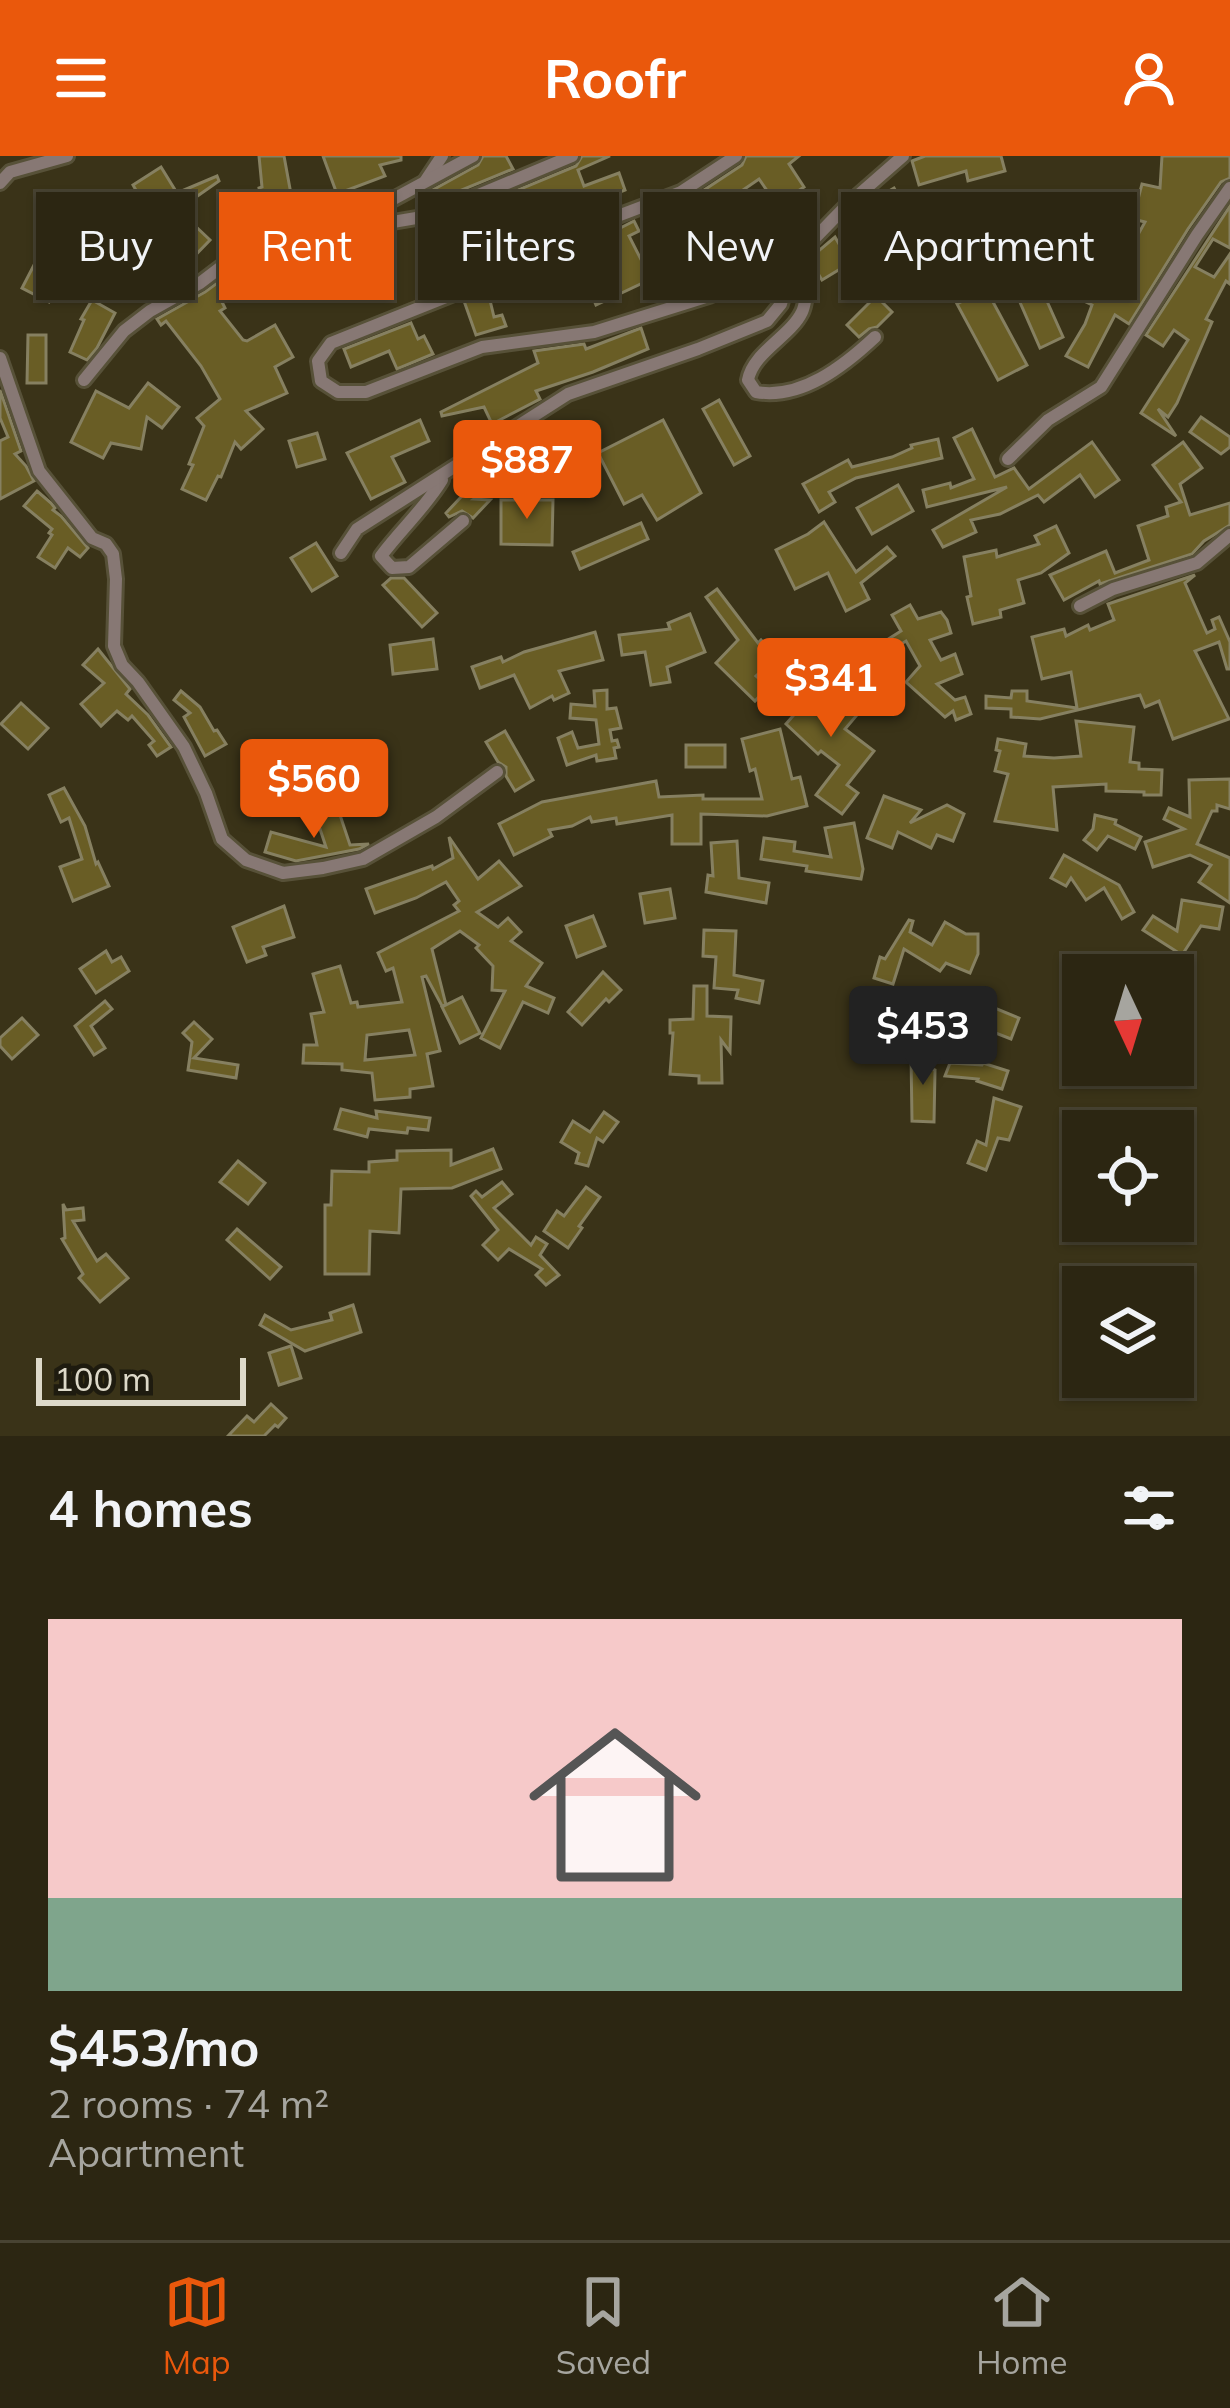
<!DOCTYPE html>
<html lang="en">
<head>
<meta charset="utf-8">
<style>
	:root { --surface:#2c2612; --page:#342e1b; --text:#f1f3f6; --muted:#a6a59f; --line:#484332; --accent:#ea580c }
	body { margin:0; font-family:Mulish,sans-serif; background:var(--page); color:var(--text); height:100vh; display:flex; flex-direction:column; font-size:45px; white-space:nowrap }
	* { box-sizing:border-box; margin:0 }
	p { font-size:39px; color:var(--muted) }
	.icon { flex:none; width:66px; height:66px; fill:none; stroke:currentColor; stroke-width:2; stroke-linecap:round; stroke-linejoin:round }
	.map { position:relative; height:1280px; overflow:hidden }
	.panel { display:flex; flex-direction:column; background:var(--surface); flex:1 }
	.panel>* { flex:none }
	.banner { position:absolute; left:36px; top:36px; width:1158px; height:108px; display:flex; gap:24px }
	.needle { width:78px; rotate:176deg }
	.tools { position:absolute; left:1062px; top:798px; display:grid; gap:24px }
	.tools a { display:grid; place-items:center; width:132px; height:132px; border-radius:0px; background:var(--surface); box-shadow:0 3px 9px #0004,0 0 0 3px var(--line); font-size:60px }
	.scale { position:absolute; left:36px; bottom:30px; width:210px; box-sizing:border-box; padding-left:12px; border:6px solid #ddd9c9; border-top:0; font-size:33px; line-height:42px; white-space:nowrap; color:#ddd9c9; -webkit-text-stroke:9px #1e1b0f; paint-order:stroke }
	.price { position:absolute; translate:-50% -102px; padding:0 27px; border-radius:12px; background:var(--accent); color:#fff; font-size:39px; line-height:78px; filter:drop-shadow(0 3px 6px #0008) }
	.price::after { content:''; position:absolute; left:50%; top:72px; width:36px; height:27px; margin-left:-18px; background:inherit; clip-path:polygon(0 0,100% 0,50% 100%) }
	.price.active { background:#222; color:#fff }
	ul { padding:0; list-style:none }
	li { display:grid; align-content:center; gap:24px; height:636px; padding:0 48px }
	li span { display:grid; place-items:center; height:372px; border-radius:0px; color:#555 }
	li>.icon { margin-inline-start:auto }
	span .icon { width:216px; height:216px; fill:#fffc; stroke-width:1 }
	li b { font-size:51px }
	h2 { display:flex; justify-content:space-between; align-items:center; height:144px; padding:0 48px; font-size:51px }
	.chip { padding:0 42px; border-radius:0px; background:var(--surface); box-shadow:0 3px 9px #0004,0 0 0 3px var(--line); font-size:42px; line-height:108px }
	.chip.active { background:var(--accent); color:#fff }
	header { display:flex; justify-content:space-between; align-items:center; height:156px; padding:0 48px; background:var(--accent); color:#fff; font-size:54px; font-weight:700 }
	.tab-bar { display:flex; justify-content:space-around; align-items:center; height:168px; border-top:3px solid var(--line); background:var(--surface); font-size:33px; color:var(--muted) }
	.tab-bar a { display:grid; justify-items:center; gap:6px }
	.tab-bar .active { color:var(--accent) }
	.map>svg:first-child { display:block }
	.building { fill:#695d25; stroke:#868061; stroke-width:3; fill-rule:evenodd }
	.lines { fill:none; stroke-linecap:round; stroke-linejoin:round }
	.minor-casing { stroke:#575138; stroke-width:18 }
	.minor { stroke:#877874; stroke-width:12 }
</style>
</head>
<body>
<header><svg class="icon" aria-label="menu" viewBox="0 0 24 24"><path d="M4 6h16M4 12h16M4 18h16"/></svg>Roofr<svg class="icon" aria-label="person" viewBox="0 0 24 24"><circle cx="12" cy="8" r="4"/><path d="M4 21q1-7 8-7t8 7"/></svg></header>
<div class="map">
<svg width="1230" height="1280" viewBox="0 0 1230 1280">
	<rect width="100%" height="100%" fill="#3a3318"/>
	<!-- building -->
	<g class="building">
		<path d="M259,0H284L295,60L260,67L261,71L237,78L228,46L260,37L259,32L262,31Z"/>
		<path d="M323,0H401V4L380,9L385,20L337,38Z"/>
		<path d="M483,0H506L513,13L423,50L420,41L478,9Z"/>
		<path d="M582,0H610L578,14L584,30L619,17L625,34L598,44L603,55L508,91L512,103L492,112L486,97L426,116L420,101L447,91L446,88L479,77L470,55L458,59L576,10Z"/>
		<path d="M746,0H799L789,8L804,31L777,49L759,23L730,43L732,46L729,48L738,66L763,50L779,73L758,87L756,84L726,98L724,93L690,111L673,78L669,80L660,64L694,45L692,42L742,9Z"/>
		<path d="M925,0H1001L1005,15L968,25L966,15L919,29L912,5Z"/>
		<path d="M1162,0H1230V22L1221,26L1188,73L1129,168L1115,159L1088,211L1066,200L1085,168L1092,149L1082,144L1099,105L1119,113L1145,66L1133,63L1142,28L1160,32Z"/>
		<path d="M161,11L177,37L217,20L219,25L156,69L133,29Z"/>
		<path d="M894,32L908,56L881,72L867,48Z"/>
		<path d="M1230,50V92L1213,83L1195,111L1214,121L1230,98V128L1226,125L1206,163L1212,166L1177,247L1168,261L1158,253L1176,280L1141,257L1188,184L1174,174L1163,190L1146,179Z"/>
		<path d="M109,54L131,70L111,98L89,82Z"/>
		<path d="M634,65L639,75L629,80L651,123L596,149L579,108L556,119L530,124L529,119Z"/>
		<path d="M191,66L210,84L182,113L189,121L162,136L146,116L143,118L132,102L147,91L163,114L177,102L181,104L178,101L187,93L175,82Z"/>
		<path d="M835,81L850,107L822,124L809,103Z"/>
		<path d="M317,89L328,113L298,127L297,124L263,142L254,124L221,144L225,152L220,155L243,184L247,185L275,169L293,201L275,211L287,237L246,255L263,273L241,293L235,286L221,321L218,320L206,344L182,333L193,309L189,308L204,270L197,262L220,243L201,210L166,165L161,169L157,163L205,136L243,108Z"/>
		<path d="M927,99L940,128L908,143L894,113Z"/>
		<path d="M35,107L62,121L49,146L22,132Z"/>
		<path d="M986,133L1027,209L998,224L957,148Z"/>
		<path d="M1042,134L1063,181L1040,192L1019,144Z"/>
		<path d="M488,136L494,161L502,159L506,170L476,179L464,145Z"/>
		<path d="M876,140L892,156L877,171L869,173L859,181L847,169Z"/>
		<path d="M92,144L115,157L97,192L87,204L70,196L84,164L81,163Z"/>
		<path d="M411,167L418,183L424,180L433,198L397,213L389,195L351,211L344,193Z"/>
		<path d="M641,172L648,193L593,216L536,235L540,243L492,268L484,251L442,260L441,256L538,207L534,195L584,188L586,193Z"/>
		<path d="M28,179H46V227H27Z"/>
		<path d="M148,227L179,251L162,272L147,261L141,293L111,287L103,302L71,286L96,235L129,252Z"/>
		<path d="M0,234L21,295L15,298L26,310L34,325L0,343V285L8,281L0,262Z"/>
		<path d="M719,244L750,300L734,309L703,253Z"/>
		<path d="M1201,261L1230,281V291L1221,298L1190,276Z"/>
		<path d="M420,264L429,285L392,301L405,326L371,343L347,297Z"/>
		<path d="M663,264L701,337L657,364L642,339L624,348L598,297Z"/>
		<path d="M972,273L995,321L1014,312L1029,333L1092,286L1119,324L1095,341L1080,319L1044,346L1038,339L1000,358L971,364L976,376L943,391L933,374L1007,331L927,351L923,334L950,327L951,332L974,323L954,282Z"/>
		<path d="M317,277L325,303L297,311L289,285Z"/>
		<path d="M938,283L942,302L856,322L829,336L835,346L819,356L803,328L848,304L852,311L892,301L912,292L911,289Z"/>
		<path d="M1183,286L1202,312L1180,328L1190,359L1230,347V369L1204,385L1192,398L1100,428L1099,425L1064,444L1050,419L1106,395L1115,417L1149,404L1138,370L1168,360L1166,351L1181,346L1153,309Z"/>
		<path d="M509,288L524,309L474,343L490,344L473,362L462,355L449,361L446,357L477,324L470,313Z"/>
		<path d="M898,329L913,355L872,378L857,352Z"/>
		<path d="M37,335L51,347L55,352L53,354L61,360L88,392L80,401L68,392L55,412L38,401L52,379L49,377L52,373L24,350Z"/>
		<path d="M501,344H553L552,389L501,388Z"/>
		<path d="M824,366L856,416L887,391L895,400L861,427L869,443L846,455L828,417L795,433L776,394L808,378Z"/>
		<path d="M641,367L648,383L580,413L573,396Z"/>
		<path d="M1056,370L1069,397L1041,417L1018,424L1024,447L1000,454L1001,461L973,468L967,441L971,440L964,401L996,394L997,401L1039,388L1035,380Z"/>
		<path d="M316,387L337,420L312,435L291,402Z"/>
		<path d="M1195,419L1185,427L1207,477L1215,473L1212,464L1219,461L1230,486V513H1227L1219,486L1195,495L1229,563L1173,583L1159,545L1145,551L1140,539L1040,563L1011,561V553L986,552V540L1011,542L1012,535H1027V545L1077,552L1071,516L1042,523L1032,481L1064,473L1066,480L1088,469L1090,474L1114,464L1108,448Z"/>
		<path d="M391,422H404L437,457L422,471L383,429Z"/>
		<path d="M717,433L758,487L761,484L777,501L756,520L768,531L755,545L716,507L738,484L706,441Z"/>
		<path d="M910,449L918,463L941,456L947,464L951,477L930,484L941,504L955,498L962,518L937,528L955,544L965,541L971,558L956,564L953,555L945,561L906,526L920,510L906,485L885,498L879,489L901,475L892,459Z"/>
		<path d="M690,458L705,496L667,511L670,526L651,529L645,496L622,499L619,479L670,473L668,467Z"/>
		<path d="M595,476L603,504L559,515L569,537L554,544L552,540L530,552L514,519L480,532L472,511L501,501L503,506L524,496Z"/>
		<path d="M433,483L437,513L393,518L390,489Z"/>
		<path d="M98,493L130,533L126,538L148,559L171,591L157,600L149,589L154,585L132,560L128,564L117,555L101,570L81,548L104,527L83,509Z"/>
		<path d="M811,519L857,559L845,573L874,595L847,629L858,637L842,658L816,639L839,609L821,595L818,598L786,568L807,544L797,535Z"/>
		<path d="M607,534V553L616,552L621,572L610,574L612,585L617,584L619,591L614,592L616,602L597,605L596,599L567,609L558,582L572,576L578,592L599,588L596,564L570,562L571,548L595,550L594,535Z"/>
		<path d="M181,535L200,551L214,575L217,574L226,588L205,600L184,561L190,557L174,544Z"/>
		<path d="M21,547L48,572L28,593L1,568Z"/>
		<path d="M1076,565L1134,571L1130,606L1139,607V613L1162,614L1161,639H1144V636L1106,635V628L1053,631L1057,674L995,665L1008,618L995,615L1000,595L996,594L998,583L1026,588L1024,600L1054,602L1081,600Z"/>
		<path d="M780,573L792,623L800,621L807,650L767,660L701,658V688H672V659L617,668L616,662L592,666L590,661L572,670L549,674L552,680L514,699L499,668L542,646L656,625L659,641L703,639V643H762L755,613L750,615L742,583Z"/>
		<path d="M505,575L533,624L515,635L506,620V611L498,606L486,586Z"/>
		<rect x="686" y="589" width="39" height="22"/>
		<path d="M1230,623V653L1217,649V655H1212L1197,688L1230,702V747L1199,726L1211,709L1190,699L1153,711L1145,686L1184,673L1164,663L1169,652L1190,661L1189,624Z"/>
		<path d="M64,632L85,670L96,708L98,706L109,730L73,745L60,711L82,703L69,662L61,666L49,639Z"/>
		<path d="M884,640L921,654L910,667L947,649L964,658L953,685L937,679L931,692L898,676L892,692L867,682Z"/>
		<path d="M338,653L350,689L369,688L359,693L296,705L265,696L271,676L326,691L316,661Z"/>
		<path d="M1095,659L1116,664L1115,668L1141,681L1135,693L1108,680L1097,694L1084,684L1093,673Z"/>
		<path d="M854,667L863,713L861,723L806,715L807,710L761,703L764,682L795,686L794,695L831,701L825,672Z"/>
		<path d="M449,681L478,723L499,705L521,730L477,756L498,771L508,762L521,776L511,785L542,807L526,830L554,842L548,857L523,846L500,892L481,882L505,835L492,834L493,810L476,792L479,789L460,775L432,793L446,849L442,850L426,820L422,821L440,895L427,898L433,930L410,933V941L375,944L372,917L342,914V908L303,907L304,889H317L311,858L324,856L313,818L340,810L351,847L357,846L358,851L402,846L393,812L386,815L378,797L459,755L454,749L459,745L446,726L416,742L375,757L366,733L432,710L433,713L453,702ZM409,874L415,899L365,904L367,879Z"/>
		<path d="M737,685L739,722L769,727L766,747L706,736L708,719L713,720L711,687Z"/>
		<path d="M1064,699L1119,729L1134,756L1122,763L1104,732L1086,744L1071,722L1066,730L1051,722Z"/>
		<path d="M670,733L675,762L645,767L640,738Z"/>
		<path d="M1182,744L1223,751L1219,773L1201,770L1182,799L1143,774L1153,760L1177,775Z"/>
		<path d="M284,750L294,781L263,791L266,799L247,806L233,771Z"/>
		<path d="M593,760L605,790L577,801L566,770Z"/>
		<path d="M909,764L913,765L910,776L932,789L945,766L966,778H978V798L970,817L946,807L940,815L904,793L893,828L874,822L880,801L885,803Z"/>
		<path d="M704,774L736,775L734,819L763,825L759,847L736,842L738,834L714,832L716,801L703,800Z"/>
		<path d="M106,795L112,806L121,801L129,815L96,837L80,813Z"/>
		<path d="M603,816L621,834L609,846L606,843L582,869L568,856Z"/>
		<path d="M694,830H707V860L731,861L730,896L721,884L722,927H699V920L670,918L673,877H670V864L693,863Z"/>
		<path d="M462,841L480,877L460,887L442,851Z"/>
		<path d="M975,844L1019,862L1011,883L967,866Z"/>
		<path d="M105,845L112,853L91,870L105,892L94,899L75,870Z"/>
		<path d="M22,862L38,879L12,903L0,890V882Z"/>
		<path d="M194,866L212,883L194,902L238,909L236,922L188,914L192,886L183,877Z"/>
		<path d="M911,898L934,899L930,912L935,914L934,966L912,965Z"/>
		<path d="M950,907L982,909L983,907L1008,915L1002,933L977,925L978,923L945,920Z"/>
		<path d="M994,942L1021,951L1009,984L998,982L986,1014L968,1007L977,985L986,989Z"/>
		<path d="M341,953L377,962L376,955L430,962L428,974L408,972L407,977L369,973L367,981L335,973Z"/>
		<path d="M604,956L618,966L603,986L597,982L588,1010L576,1007L579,997L561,986L573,965L590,976Z"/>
		<path d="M493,993L501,1013L452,1032L401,1033L399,1077L370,1075L369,1118H325V1049H331L332,1015L369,1016V1006L397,1004V995L451,994V1009Z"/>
		<path d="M238,1005L265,1027L248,1048L220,1026Z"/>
		<path d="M502,1026L512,1038L494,1052L531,1089L536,1081L547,1088L540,1099L559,1119L546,1129L536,1119L542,1113L509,1093L498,1104L483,1089L498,1074L471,1040L476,1035L482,1041Z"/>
		<path d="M586,1031L600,1041L579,1070L582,1072L568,1092L544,1075L557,1055L564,1060Z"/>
		<path d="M63,1048L66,1054L83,1052L84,1064L73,1065L97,1105L106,1098L128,1122L100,1146L79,1122L83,1118L62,1083L65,1082Z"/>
		<path d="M237,1073L281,1111L270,1123L227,1084Z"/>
		<path d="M353,1149L361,1176L305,1195L260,1169L265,1159L291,1174L332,1164L330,1157Z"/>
		<path d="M291,1190L301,1222L279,1229L269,1197Z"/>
		<path d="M271,1248L286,1262L278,1271L275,1269L264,1280H228L247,1260L254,1266Z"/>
	</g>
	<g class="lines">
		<!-- minor casing -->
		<g class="minor-casing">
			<g id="minor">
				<path d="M426,24L442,0"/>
				<path d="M0,27L10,16L67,0"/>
				<path d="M364,59L381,68L428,60L572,0"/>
				<path d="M780,118L847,49L903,0"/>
				<path d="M786,130L804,132L807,136C805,143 805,150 802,156C790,181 753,196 748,224L756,236C801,244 844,210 875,181"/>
				<path d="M0,202L39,315L92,382L106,388L113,398L116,423L114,490L122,509L138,526L184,591L206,637L222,683L246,704L283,717L323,712L363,703L436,661L497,616"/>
				<path d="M84,224L124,175L150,155L200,127L238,98L305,83L364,59L473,0"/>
				<path d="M1008,303L1048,264L1101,231L1197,79L1230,32"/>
				<path d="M442,324C425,352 401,373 381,400L392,412L409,411L463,365"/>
				<path d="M341,397L357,373L568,238L698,193L767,165L781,148L786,130L780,118L752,122L709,140L594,176L482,191L366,236H338L321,225L318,205L331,187L529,108L615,61L681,36L736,0"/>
				<path d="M1080,450L1113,433L1197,407L1230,379"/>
			</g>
		</g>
		<!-- minor -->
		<use href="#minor" class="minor"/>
	</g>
</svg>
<div class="tools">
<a><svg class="needle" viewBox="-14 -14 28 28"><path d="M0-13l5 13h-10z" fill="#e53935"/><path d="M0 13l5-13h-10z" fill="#a6a59f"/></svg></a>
<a><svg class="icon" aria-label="locate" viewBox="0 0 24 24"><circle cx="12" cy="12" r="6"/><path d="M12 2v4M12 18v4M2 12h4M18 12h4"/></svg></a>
<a><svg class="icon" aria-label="layers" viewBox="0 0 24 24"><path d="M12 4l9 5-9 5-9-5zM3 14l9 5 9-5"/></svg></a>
</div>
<div class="scale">100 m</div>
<b class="price" style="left:527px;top:366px">$887</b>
<b class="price" style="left:831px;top:584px">$341</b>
<b class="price" style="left:314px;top:685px">$560</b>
<b class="price active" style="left:923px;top:932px">$453</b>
<div class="banner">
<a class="chip">Buy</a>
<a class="chip active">Rent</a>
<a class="chip">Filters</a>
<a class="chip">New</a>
<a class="chip">Apartment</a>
</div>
</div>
<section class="panel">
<h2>4 homes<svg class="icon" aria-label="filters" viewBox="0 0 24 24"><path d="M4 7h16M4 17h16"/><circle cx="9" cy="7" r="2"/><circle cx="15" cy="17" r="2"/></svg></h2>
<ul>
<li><span style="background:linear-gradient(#f6c9c9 75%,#7fa58c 0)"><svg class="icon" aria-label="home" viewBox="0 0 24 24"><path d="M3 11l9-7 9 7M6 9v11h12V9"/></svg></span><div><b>$453/mo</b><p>2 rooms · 74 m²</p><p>Apartment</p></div></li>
</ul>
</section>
<nav class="tab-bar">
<a class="active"><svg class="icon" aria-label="map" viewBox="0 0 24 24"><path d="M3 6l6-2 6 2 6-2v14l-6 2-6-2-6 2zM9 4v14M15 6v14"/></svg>Map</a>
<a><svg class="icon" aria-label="saved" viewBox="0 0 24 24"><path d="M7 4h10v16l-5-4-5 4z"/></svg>Saved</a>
<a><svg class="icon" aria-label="home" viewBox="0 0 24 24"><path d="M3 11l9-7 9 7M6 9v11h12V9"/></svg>Home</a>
</nav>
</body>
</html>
